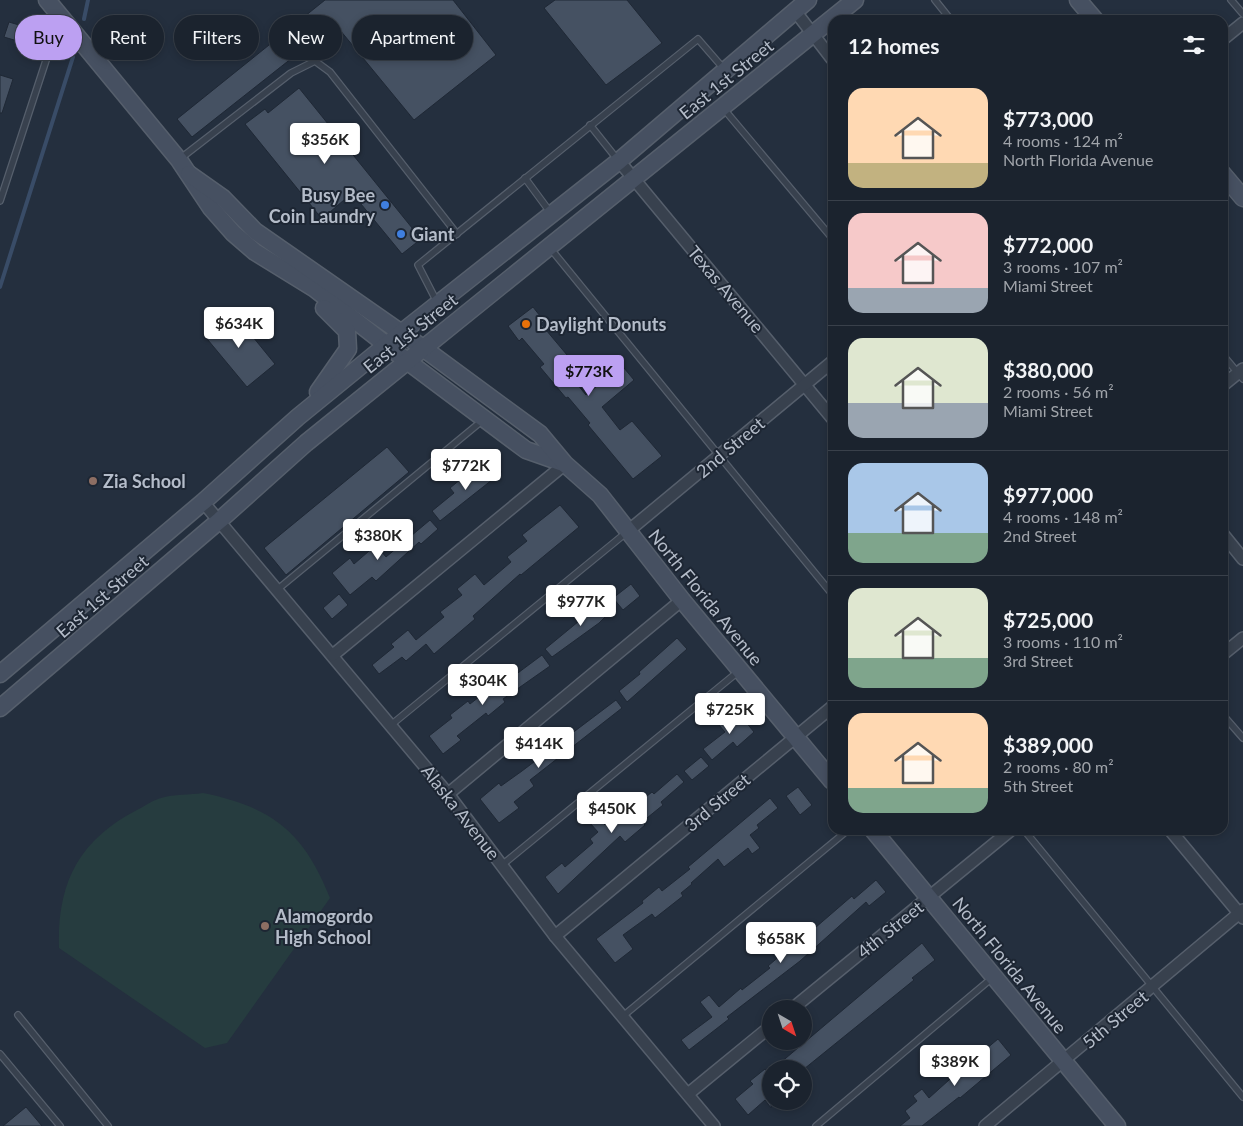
<!DOCTYPE html>
<html lang="en">
<head>
<meta charset="utf-8">
<style>
	:root { --surface:#1b232e; --page:#282f3a; --text:#f1f3f6; --muted:#a0a4aa; --line:#39404a; --accent:#bca0f2 }
	body { margin:0; font-family:Lato,sans-serif; background:var(--page); color:var(--text); height:100vh; display:flex; flex-direction:column; font-size:19px; white-space:nowrap }
	* { box-sizing:border-box; margin:0 }
	p { font-size:16px; color:var(--muted) }
	.icon { flex:none; width:28px; height:28px; fill:none; stroke:currentColor; stroke-width:2; stroke-linecap:round; stroke-linejoin:round }
	.map { position:relative; flex:1; overflow:hidden }
	.drawer { position:absolute; left:828px; top:15px; width:400px; height:820px; display:flex; flex-direction:column; background:var(--surface); border-radius:15px; box-shadow:0 2px 8px #0003,0 0 0 1px var(--line) }
	.drawer>* { flex:none }
	.hud { position:absolute; left:15px; top:15px; width:475px; height:45px; display:flex; gap:10px }
	.needle { width:32px; rotate:141deg }
	.buttons { position:absolute; left:762px; top:1000px; display:grid; gap:10px }
	.buttons a { display:grid; place-items:center; width:50px; height:50px; border-radius:50%; background:var(--surface); box-shadow:0 2px 8px #0003,0 0 0 1px var(--line); font-size:25px }
	.price { position:absolute; translate:-50% -42px; padding:0 11px; border-radius:5px; background:#fff; color:#222; font-size:16px; line-height:32px; filter:drop-shadow(0 1px 2px #0008) }
	.price::after { content:''; position:absolute; left:50%; top:30px; width:15px; height:11px; margin-left:-8px; background:inherit; clip-path:polygon(0 0,100% 0,50% 100%) }
	.price.selected { background:var(--accent); color:#111 }
	ul { padding:0; list-style:none }
	li { display:flex; align-items:center; gap:15px; height:125px; padding:0 20px }
	li+li { border-top:1px solid var(--line) }
	li span { display:grid; place-items:center; flex:none; width:140px; height:100px; border-radius:15px; color:#555 }
	li>.icon { margin-inline-start:auto }
	span .icon { width:60px; height:60px; fill:#fffc; stroke-width:1 }
	li b { font-size:21px }
	h2 { display:flex; justify-content:space-between; align-items:center; height:60px; padding:0 20px; font-size:21px }
	.tag { padding:0 18px; border-radius:22px; background:var(--surface); box-shadow:0 2px 8px #0003,0 0 0 1px var(--line); font-size:18px; line-height:45px }
	.tag.selected { background:var(--accent); color:#111 }
	.map>svg:first-child { display:block }
	.green { fill:#263c3f }
	.lines { fill:none; stroke-linecap:round; stroke-linejoin:round }
	.stream { stroke:#394c67; stroke-width:4 }
	.building { fill:#455162; stroke:#1f2835 }
	.lane-casing { stroke:#565f6c; stroke-width:8 }
	.street-casing { stroke:#565f6c; stroke-width:14 }
	.secondary-casing { stroke:#565f6c; stroke-width:19 }
	.lane { stroke:#38414e; stroke-width:5.5 }
	.street { stroke:#38414e; stroke-width:11 }
	.secondary { stroke:#465061; stroke-width:16 }
	.shop-dot { fill:#3f7fe0; stroke:#1d2633; stroke-width:2 }
	.food-dot { fill:#e8710a; stroke:#1d2633; stroke-width:2 }
	.education-dot { fill:#8d6e63; stroke:#1d2633; stroke-width:2 }
	.labels { text-anchor:middle; dominant-baseline:central; stroke-width:4; stroke-linejoin:round; paint-order:stroke }
	.street-label { font-size:18px; fill:#b4bcc9; stroke:#1d2633 }
	.poi-label { font-size:18px; font-weight:bold; fill:#b4bcc9; stroke:#1d2633; text-anchor:start }
</style>
</head>
<body>
<div class="map">
<svg width="1243" height="1126" viewBox="0 0 1243 1126">
	<rect width="100%" height="100%" fill="#242f3e"/>
	<!-- green -->
	<path class="green" d="M203,793C272,807 304,832 330,898L227,1043L205,1048L59,948C57,883 79,840 137,810C145,806 153,800 161,798C174,794 190,795 203,793Z"/>
	<g class="lines">
		<!-- stream -->
		<g class="stream">
			<path d="M84,19L88,0"/>
			<path d="M0,287L73,57"/>
		</g>
	</g>
	<!-- building -->
	<g class="building">
		<path d="M325,0H453L496,55L414,120L335,24L192,137L177,119Z"/>
		<path d="M555,0H627L662,43L606,85L544,8Z"/>
		<path d="M9,22L29,28L24,43L4,37Z"/>
		<path d="M0,75L13,79L2,113H0Z"/>
		<path d="M299,88L421,239L402,254L352,193L322,219L245,124L265,109L268,113Z"/>
		<path d="M533,307L544,321L541,324L567,355L559,362L586,395L609,376L611,378L624,368L634,380L602,407L620,430L632,421L662,456L633,479L588,425L590,423L568,397L566,398L540,367L544,364L522,338L519,341L508,326Z"/>
		<path d="M231,310L275,364L247,387L203,334Z"/>
		<path d="M387,447L409,472L286,575L264,548Z"/>
		<path d="M493,462L502,472L440,521L432,511L454,493L450,488L467,474L472,481Z"/>
		<path d="M560,505L579,527L521,575L520,574L473,616L475,619L434,654L426,644L406,661L402,657L379,674L372,665L394,647L391,644L408,630L416,640L444,617L440,612L462,595L457,589L475,574L484,585L511,562L507,557L527,541L522,535Z"/>
		<path d="M430,520L438,529L421,544L419,542L376,581L372,577L350,595L332,573L350,558L354,564L376,545L386,557Z"/>
		<path d="M631,584L640,596L623,610L613,598Z"/>
		<path d="M339,594L348,605L332,619L323,608Z"/>
		<path d="M607,598L615,607L599,623L552,657L545,649Z"/>
		<path d="M677,638L687,649L627,702L619,691L640,674L639,672Z"/>
		<path d="M542,655L550,666L503,699L505,702L488,716L486,713L457,736L461,740L443,754L429,736L452,718L450,715L468,701L470,704L493,686L495,690Z"/>
		<path d="M616,700L622,708L530,780L534,786L514,802L519,808L499,823L480,799L499,783L501,786L522,771Z"/>
		<path d="M736,710L754,732L737,747L733,742L712,760L703,749L725,732L718,724Z"/>
		<path d="M701,757L709,766L692,780L684,771Z"/>
		<path d="M677,774L684,782L661,802L663,805L642,822L645,825L625,842L620,836L558,894L545,877L562,863L565,867L593,843L590,839L598,832L590,823L597,817L605,825L628,805L631,809L652,792L654,794Z"/>
		<path d="M798,787L812,805L800,815L786,796Z"/>
		<path d="M770,798L778,808L757,825L759,828L750,835L760,848L752,854L748,848L724,867L718,859L691,883L692,884L681,893L683,896L655,918L652,914L623,935L633,949L615,963L596,939L643,903L642,901L659,887L662,891L690,869L688,867Z"/>
		<path d="M876,880L886,892L869,906L866,902L800,961L727,1017L729,1019L689,1050L681,1040L712,1017L700,1002L709,995L719,1007L741,988L742,990L770,968L768,966L789,948L786,945L804,930L808,934L852,896L854,899Z"/>
		<path d="M922,943L935,960L912,978L914,980L804,1069H773Z"/>
		<path d="M998,1039L1011,1055L960,1098L959,1097L922,1126H900L910,1118L905,1111L917,1101L913,1096L922,1089L929,1098L959,1071L961,1074L988,1052L986,1049Z"/>
		<path d="M765,1069L771,1076V1108L765,1100L748,1115L735,1099L753,1084L750,1081Z"/>
		<path d="M26,1107L42,1126H3Z"/>
	</g>
	<g class="lines">
		<!-- lane casing -->
		<g class="lane-casing">
			<g id="lane">
				<path d="M935,0L951,20"/>
				<path d="M1231,0L1243,14"/>
				<path d="M723,108L832,238"/>
				<path d="M590,125L617,159"/>
				<path d="M181,158L291,73L315,61L330,72L457,234"/>
				<path d="M525,178L550,212"/>
				<path d="M0,201L54,36L64,24"/>
				<path d="M550,248L832,594"/>
				<path d="M437,302L418,265L698,39L724,69"/>
				<path d="M1222,354L1243,379"/>
				<path d="M278,589L483,420"/>
				<path d="M1222,714L1243,738"/>
				<path d="M391,725L627,532"/>
				<path d="M1024,830L1243,1097"/>
				<path d="M502,865L739,671"/>
				<path d="M18,1015L108,1126"/>
				<path d="M623,1016L848,830"/>
				<path d="M0,1054L60,1126"/>
				<path d="M816,1126L992,978"/>
			</g>
		</g>
		<!-- street casing -->
		<g class="street-casing">
			<g id="street">
				<path d="M795,11L832,59"/>
				<path d="M1222,40L1243,23"/>
				<path d="M619,161L832,418"/>
				<path d="M1222,386L1243,369"/>
				<path d="M203,502L448,794L555,936L714,1126"/>
				<path d="M627,532L832,362"/>
				<path d="M1222,533L1243,559"/>
				<path d="M333,655L565,464"/>
				<path d="M1222,655L1243,638"/>
				<path d="M448,794L682,600"/>
				<path d="M1170,830L1243,918"/>
				<path d="M555,936L832,707"/>
				<path d="M792,1009L1011,830"/>
				<path d="M688,1094L771,1026"/>
				<path d="M985,1126L1243,910"/>
			</g>
		</g>
		<!-- secondary casing -->
		<g class="secondary-casing">
			<g id="secondary">
				<path d="M47,0L179,160L211,208L233,233L255,252L315,289L407,361L526,450L563,463"/>
				<path d="M1078,0L1095,20"/>
				<path d="M1222,173L1243,198"/>
				<path d="M189,174L223,198L255,231L423,348L540,434L565,464L600,495L682,600L832,781"/>
				<path d="M318,392L348,349L347,331L324,308"/>
				<path d="M0,674L203,502L298,417L401,333L619,161L808,0"/>
				<path d="M0,708L220,520L306,443L855,0"/>
				<path d="M873,830L1117,1126"/>
			</g>
		</g>
		<!-- lane -->
		<use href="#lane" class="lane"/>
		<!-- street -->
		<use href="#street" class="street"/>
		<!-- secondary -->
		<use href="#secondary" class="secondary"/>
	</g>
	<!-- markers -->
	<g class="shop-dot">
		<circle cx="385" cy="205" r="5"/>
		<circle cx="401" cy="234" r="5"/>
	</g>
	<circle class="food-dot" cx="526" cy="324" r="5"/>
	<g class="education-dot">
		<circle cx="93" cy="481" r="5"/>
		<circle cx="265" cy="926" r="5"/>
	</g>
	<g class="labels">
		<!-- street labels -->
		<g class="street-label">
			<text transform="translate(726 79) rotate(-39)">East 1st Street</text>
			<text transform="translate(726 289) rotate(50)">Texas Avenue</text>
			<text transform="translate(410 333) rotate(-39)">East 1st Street</text>
			<text transform="translate(730 447) rotate(-40)">2nd Street</text>
			<text transform="translate(102 596) rotate(-41)">East 1st Street</text>
			<text transform="translate(706 597) rotate(51)">North Florida Avenue</text>
			<text transform="translate(717 802) rotate(-40)">3rd Street</text>
			<text transform="translate(461 812) rotate(52)">Alaska Avenue</text>
			<text transform="translate(890 929) rotate(-39)">4th Street</text>
			<text transform="translate(1010 965) rotate(51)">North Florida Avenue</text>
			<text transform="translate(1115 1019) rotate(-40)">5th Street</text>
		</g>
		<!-- poi labels -->
		<g class="poi-label">
			<text x="375" y="195" text-anchor="end">Busy Bee<tspan x="375" dy="21">Coin Laundry</tspan></text>
			<text x="411" y="234">Giant</text>
			<text x="536" y="324">Daylight Donuts</text>
			<text x="103" y="481">Zia School</text>
			<text x="275" y="916">Alamogordo<tspan x="275" dy="21">High School</tspan></text>
		</g>
	</g>
</svg>
<div class="buttons">
<a><svg class="needle" viewBox="-14 -14 28 28"><path d="M0-13l5 13h-10z" fill="#e53935"/><path d="M0 13l5-13h-10z" fill="#a0a4aa"/></svg></a>
<a><svg class="icon" aria-label="locate" viewBox="0 0 24 24"><circle cx="12" cy="12" r="6"/><path d="M12 2v4M12 18v4M2 12h4M18 12h4"/></svg></a>
</div>
<b class="price" style="left:325px;top:165px">$356K</b>
<b class="price" style="left:239px;top:349px">$634K</b>
<b class="price selected" style="left:589px;top:397px">$773K</b>
<b class="price" style="left:466px;top:491px">$772K</b>
<b class="price" style="left:378px;top:561px">$380K</b>
<b class="price" style="left:581px;top:627px">$977K</b>
<b class="price" style="left:483px;top:706px">$304K</b>
<b class="price" style="left:730px;top:735px">$725K</b>
<b class="price" style="left:539px;top:769px">$414K</b>
<b class="price" style="left:612px;top:834px">$450K</b>
<b class="price" style="left:781px;top:964px">$658K</b>
<b class="price" style="left:955px;top:1087px">$389K</b>
<div class="hud">
<a class="tag selected">Buy</a>
<a class="tag">Rent</a>
<a class="tag">Filters</a>
<a class="tag">New</a>
<a class="tag">Apartment</a>
</div>
<section class="drawer">
<h2>12 homes<svg class="icon" aria-label="filters" viewBox="0 0 24 24"><path d="M4 7h16M4 17h16"/><circle cx="9" cy="7" r="2"/><circle cx="15" cy="17" r="2"/></svg></h2>
<ul>
<li><span style="background:linear-gradient(#ffd9b3 75%,#c2b280 0)"><svg class="icon" aria-label="home" viewBox="0 0 24 24"><path d="M3 11l9-7 9 7M6 9v11h12V9"/></svg></span><div><b>$773,000</b><p>4 rooms · 124 m²</p><p>North Florida Avenue</p></div></li>
<li><span style="background:linear-gradient(#f6c9c9 75%,#9aa5b1 0)"><svg class="icon" aria-label="home" viewBox="0 0 24 24"><path d="M3 11l9-7 9 7M6 9v11h12V9"/></svg></span><div><b>$772,000</b><p>3 rooms · 107 m²</p><p>Miami Street</p></div></li>
<li><span style="background:linear-gradient(#dfe7d0 65%,#9aa5b1 0)"><svg class="icon" aria-label="home" viewBox="0 0 24 24"><path d="M3 11l9-7 9 7M6 9v11h12V9"/></svg></span><div><b>$380,000</b><p>2 rooms · 56 m²</p><p>Miami Street</p></div></li>
<li><span style="background:linear-gradient(#a9c7e8 70%,#7fa58c 0)"><svg class="icon" aria-label="home" viewBox="0 0 24 24"><path d="M3 11l9-7 9 7M6 9v11h12V9"/></svg></span><div><b>$977,000</b><p>4 rooms · 148 m²</p><p>2nd Street</p></div></li>
<li><span style="background:linear-gradient(#dfe7d0 70%,#7fa58c 0)"><svg class="icon" aria-label="home" viewBox="0 0 24 24"><path d="M3 11l9-7 9 7M6 9v11h12V9"/></svg></span><div><b>$725,000</b><p>3 rooms · 110 m²</p><p>3rd Street</p></div></li>
<li><span style="background:linear-gradient(#ffd9b3 75%,#7fa58c 0)"><svg class="icon" aria-label="home" viewBox="0 0 24 24"><path d="M3 11l9-7 9 7M6 9v11h12V9"/></svg></span><div><b>$389,000</b><p>2 rooms · 80 m²</p><p>5th Street</p></div></li>
</ul>
</section>
</div>
</body>
</html>
